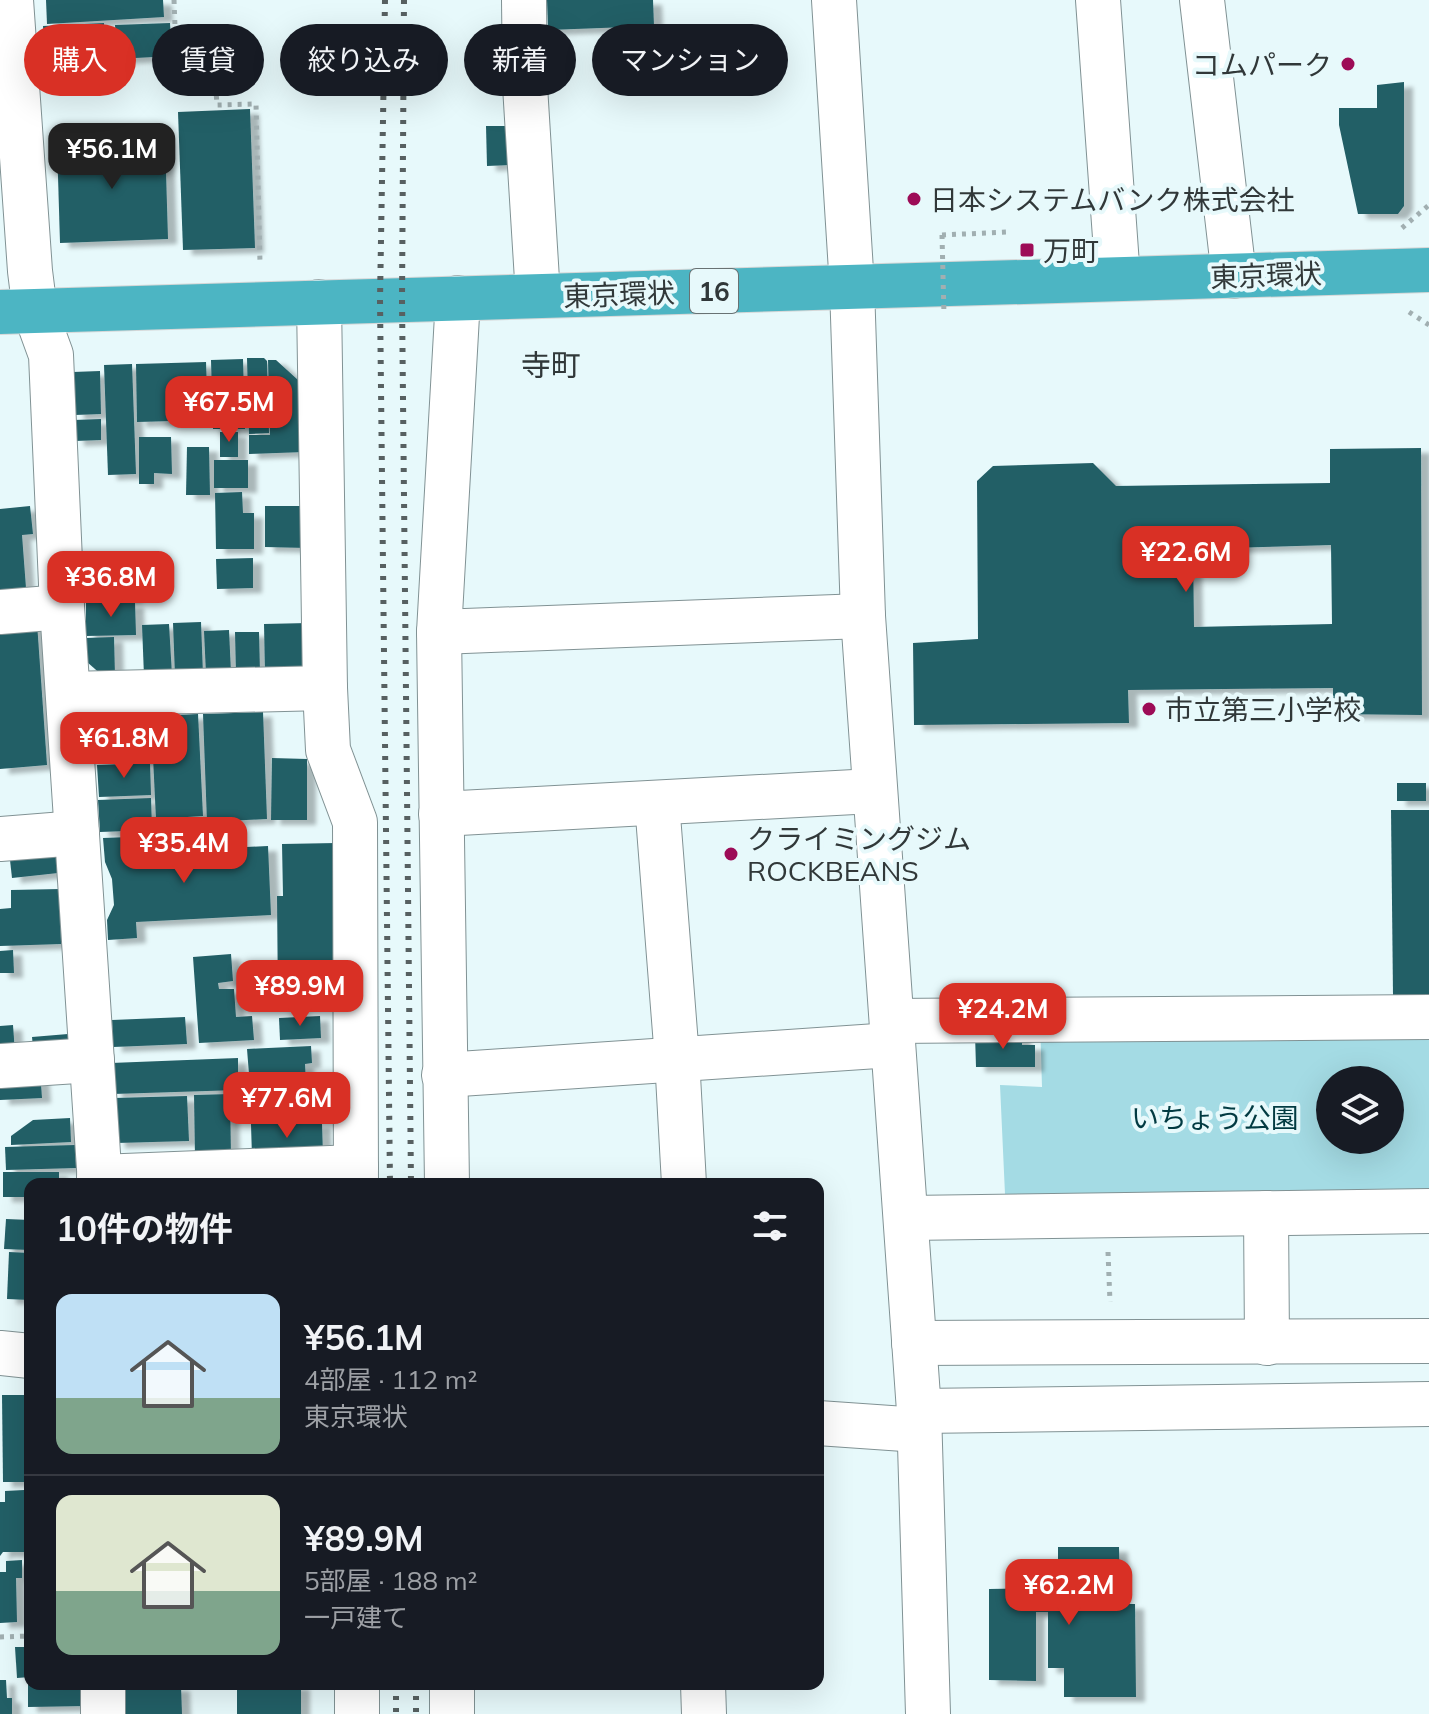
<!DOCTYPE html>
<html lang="ja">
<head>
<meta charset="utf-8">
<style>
	:root { --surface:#171b24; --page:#242831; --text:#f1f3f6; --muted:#9ea1a6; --line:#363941; --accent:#d93025 }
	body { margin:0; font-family:Mulish,"Noto Sans JP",sans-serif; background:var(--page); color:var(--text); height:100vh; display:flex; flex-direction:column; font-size:30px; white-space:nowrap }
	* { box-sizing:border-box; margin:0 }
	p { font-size:26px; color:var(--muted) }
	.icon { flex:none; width:44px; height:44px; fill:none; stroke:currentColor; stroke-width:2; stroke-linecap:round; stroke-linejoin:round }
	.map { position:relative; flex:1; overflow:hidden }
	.details { position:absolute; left:24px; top:1178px; width:800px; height:512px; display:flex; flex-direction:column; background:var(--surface); border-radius:16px; box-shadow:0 8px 32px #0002 }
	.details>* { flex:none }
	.banner { position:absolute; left:24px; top:24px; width:800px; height:72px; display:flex; gap:16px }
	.tools { position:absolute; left:1316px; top:1066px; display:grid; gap:16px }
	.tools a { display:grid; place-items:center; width:88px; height:88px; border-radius:50%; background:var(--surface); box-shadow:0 8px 32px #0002; font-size:40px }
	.price { position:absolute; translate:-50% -68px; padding:0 18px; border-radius:16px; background:var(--accent); color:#fff; font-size:26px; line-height:52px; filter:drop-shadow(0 2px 4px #0008) }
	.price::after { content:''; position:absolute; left:50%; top:48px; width:24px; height:18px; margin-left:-12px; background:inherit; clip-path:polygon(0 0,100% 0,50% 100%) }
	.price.on { background:#222; color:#fff }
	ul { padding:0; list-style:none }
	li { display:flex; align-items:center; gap:24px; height:200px; padding:0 32px }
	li+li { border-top:2px solid var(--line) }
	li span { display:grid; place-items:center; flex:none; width:224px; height:160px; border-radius:16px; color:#555 }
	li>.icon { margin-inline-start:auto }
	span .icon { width:96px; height:96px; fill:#fffc; stroke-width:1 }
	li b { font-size:34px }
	h2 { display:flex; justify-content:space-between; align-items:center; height:96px; padding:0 32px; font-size:34px }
	.tag { padding:0 28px; border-radius:36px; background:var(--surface); box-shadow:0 8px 32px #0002; font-size:28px; line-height:72px }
	.tag.on { background:var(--accent); color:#fff }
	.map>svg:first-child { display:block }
	.green { fill:#a4dbe4; fill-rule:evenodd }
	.building { fill:#235e66; fill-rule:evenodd; filter:url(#shadow) }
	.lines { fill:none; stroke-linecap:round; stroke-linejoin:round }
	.minor-casing { stroke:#819294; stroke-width:46 }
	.highway-casing { stroke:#d6d7d7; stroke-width:46 }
	.path { stroke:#a1afb1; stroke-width:5; stroke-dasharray:4 6; stroke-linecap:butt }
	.minor { stroke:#fff; stroke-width:44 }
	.highway { stroke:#4cb5c3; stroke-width:44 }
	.rail { stroke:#576061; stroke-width:6; stroke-dasharray:4 8; stroke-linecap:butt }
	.path-bridge { stroke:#a1afb1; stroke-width:5; stroke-dasharray:4 6; stroke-linecap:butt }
	.poi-dot { fill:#9d0c57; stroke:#e7f9fb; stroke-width:3 }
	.labels { text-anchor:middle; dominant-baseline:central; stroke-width:8; stroke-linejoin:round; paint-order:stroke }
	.shield { fill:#e7f9fb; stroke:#687273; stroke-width:2 }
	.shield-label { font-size:26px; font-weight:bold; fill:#313839 }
	.poi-label { font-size:28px; fill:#313839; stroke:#e7f9fb; text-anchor:start }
	.street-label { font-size:28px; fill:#313839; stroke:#e7f9fb }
	.park-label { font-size:28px; fill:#023b42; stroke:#e7f9fb }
	.neighbourhood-label { font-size:30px; fill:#313839; stroke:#e7f9fb }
</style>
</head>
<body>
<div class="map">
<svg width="1429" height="1714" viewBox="0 0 1429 1714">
	<defs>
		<filter id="shadow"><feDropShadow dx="9" dy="5" stdDeviation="2" flood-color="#0004"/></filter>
	</defs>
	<rect width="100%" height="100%" fill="#e7f9fb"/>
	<!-- green -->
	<path class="green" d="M1429,1017V1211L1006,1216L1000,1085L1042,1087L1040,1020ZM1330,1080H1390V1140H1330Z"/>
	<!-- building -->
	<g class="building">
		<path d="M46,0H163L164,17L47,24Z"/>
		<path d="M547,0H653L654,26L548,30Z"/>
		<path d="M104,23L106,58L45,61L43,26Z"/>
		<path d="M170,23L172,56L117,59L115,25Z"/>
		<path d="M1404,82V206L1398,214H1358L1339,125V108H1377V85Z"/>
		<path d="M250,109L255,248L183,250L178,112Z"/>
		<path d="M486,126H510L511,165L487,166Z"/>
		<path d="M165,139L168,239L60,243L57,143Z"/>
		<path d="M247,358H264L267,361L269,433L249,434Z"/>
		<path d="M243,359L245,429H213L211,360Z"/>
		<path d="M268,360H276L298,380V387H305L304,452L249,454V435H270Z"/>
		<path d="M206,362L208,420L137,422L136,364Z"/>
		<path d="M132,364L136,474L108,475L104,365Z"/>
		<path d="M100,371L101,414L75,415L73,372Z"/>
		<path d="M101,419V440L75,441L74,420Z"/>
		<rect x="220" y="432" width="18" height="25"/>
		<path d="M139,437H171L172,474L154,473V484H139Z"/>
		<path d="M187,447H209L210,495H186Z"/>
		<path d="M1421,448L1422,715L1333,714V688L1128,690L1129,723L914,725L913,643L978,639L977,481L993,466L1093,463L1116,486L1330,483V449ZM1331,545L1332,624L1194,627L1193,549Z"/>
		<rect x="214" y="460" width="34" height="28"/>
		<path d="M242,492L243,513H254V549H216L215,493Z"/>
		<path d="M30,506L33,534L22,535L26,588L0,591V509Z"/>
		<path d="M265,506H308V548L265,547Z"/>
		<path d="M253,558V588L217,589L216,559Z"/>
		<path d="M133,570L134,598L84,601L83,573Z"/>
		<path d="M86,603H135L136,635L86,636Z"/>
		<path d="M201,622L203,675L175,676L173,623Z"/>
		<path d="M37,623L47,765L0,769V627Z"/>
		<path d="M308,623L304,672L265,673L264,624Z"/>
		<path d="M169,624L172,675L144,676L142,625Z"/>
		<path d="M229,630L231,673L206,674L204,631Z"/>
		<path d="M235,632H259L260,673L236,674Z"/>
		<path d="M114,637L115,676H103L87,662L86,638Z"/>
		<path d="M263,712L267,819L207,822L203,714Z"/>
		<path d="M198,714L203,816L156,819L151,716Z"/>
		<path d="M148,716L150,761L120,762L119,718Z"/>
		<path d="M272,758L307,759V820H271Z"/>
		<path d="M150,763L151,795L99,797L97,765Z"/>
		<rect x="1397" y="783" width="29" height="18"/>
		<path d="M151,798L152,830L100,832L98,800Z"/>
		<path d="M1391,810H1429V995H1393Z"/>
		<path d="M129,837L130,853L268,846L271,915L136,922L137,938L108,940L107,920L114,905L112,879L105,862L103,838Z"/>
		<path d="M336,843L338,1003H278L277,896H283L282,844Z"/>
		<path d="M56,847L58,873L12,878L9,851Z"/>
		<path d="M60,889L61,944L0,946V909L11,908V890Z"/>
		<path d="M13,950L14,973H0V951Z"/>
		<path d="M231,954L233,981L218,983L219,989H234L236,1017L252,1016L254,1040L199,1043L193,957Z"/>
		<path d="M320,1016L321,1038L280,1040L279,1018Z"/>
		<path d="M185,1017L187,1044L113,1047L112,1020Z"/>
		<path d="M13,1025L15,1053L0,1054V1026Z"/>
		<path d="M1022,1033V1045H1035V1067H976L975,1034Z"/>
		<path d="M68,1034L69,1055L34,1058L32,1037Z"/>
		<path d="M311,1046L312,1063L305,1064L306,1083L250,1087L247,1049Z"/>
		<path d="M238,1058V1090L113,1094L111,1063Z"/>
		<path d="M40,1071L42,1098L0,1100V1073Z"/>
		<path d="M310,1086L311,1118L251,1121L249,1098L258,1097V1088Z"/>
		<path d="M230,1094L231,1158L195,1159L194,1095Z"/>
		<path d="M187,1096L189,1141L116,1143L114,1098Z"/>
		<path d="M70,1118L71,1142L11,1145V1136L33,1120Z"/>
		<path d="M322,1123L323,1156L252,1157L251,1124Z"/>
		<path d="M75,1145L76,1168L6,1170L5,1147Z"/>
		<path d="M3,1172H59V1184H30V1197H3Z"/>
		<path d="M6,1219L30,1220V1250L4,1249Z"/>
		<path d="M9,1252L30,1253V1300L7,1299Z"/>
		<path d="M25,1303L30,1304V1340H24Z"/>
		<path d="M2,1395H30V1482H3Z"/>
		<path d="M24,1490V1500H30V1552H3L0,1556V1502H5V1491Z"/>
		<path d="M1058,1547H1119L1120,1604H1135L1136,1697H1064V1668H1048V1612H1036V1681L989,1680V1589L1058,1588Z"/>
		<path d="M22,1560V1578H16L17,1622L0,1623V1572H6V1561Z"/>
		<path d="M15,1647H30V1677L17,1678Z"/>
		<path d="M0,1680H6L7,1698H12V1714H0Z"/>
		<path d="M28,1684H86V1706L28,1707Z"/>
		<rect x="237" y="1684" width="64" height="30"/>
		<path d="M123,1686H181L182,1714H123Z"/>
	</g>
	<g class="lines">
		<!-- minor casing -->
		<g class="minor-casing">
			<g id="minor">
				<path d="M11,0L30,271L35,311L51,355L62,607L100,1184"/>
				<path d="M524,0L525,86L538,296"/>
				<path d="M834,0L852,287L863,616L919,1411L928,1714"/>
				<path d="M1098,0L1118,279"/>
				<path d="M1202,0L1234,276"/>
				<path d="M319,302L325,688L328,750L355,822L356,1184"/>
				<path d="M0,612L62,607"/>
				<path d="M439,632L863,616"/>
				<path d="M68,694L325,688"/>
				<path d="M657,803L677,1058L684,1184"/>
				<path d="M441,814L873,791"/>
				<path d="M0,839L77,833"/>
				<path d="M892,1021L1429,1017"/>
				<path d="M0,1066L92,1060"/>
				<path d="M444,1075L892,1045"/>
				<path d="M99,1177L356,1167"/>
				<path d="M447,1184L439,632L458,298"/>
				<path d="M1266,1213L1267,1343"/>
				<path d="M907,1218L1429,1211"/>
				<path d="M914,1343L1429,1341"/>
				<path d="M0,1353L30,1356"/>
				<path d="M919,1411L1429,1404"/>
				<path d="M818,1423L919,1430"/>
				<path d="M357,1684V1714"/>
				<path d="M452,1684V1714"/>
				<path d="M703,1684L704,1714"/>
				<path d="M103,1714V1684"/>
			</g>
		</g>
		<!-- highway casing -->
		<g class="highway-casing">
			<path id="highway" d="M0,312L1429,270"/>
		</g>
		<!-- path -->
		<g class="path">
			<path d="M174,0L176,54L207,53L214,63L217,105L256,104L260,263"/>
			<path d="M1402,228L1429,205"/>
			<path d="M942,235L1008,232"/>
			<path d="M1409,312L1429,325"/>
			<path d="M1108,1252L1110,1302"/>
			<path d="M0,1637L30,1636"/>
		</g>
		<!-- minor -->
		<use href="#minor" class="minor"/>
		<!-- highway -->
		<use href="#highway" class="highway"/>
		<!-- rail -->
		<g class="rail">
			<path d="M385,0L380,300L390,1184"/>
			<path d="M404,0L402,300L411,1184"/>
			<path d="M396,1684V1714"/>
			<path d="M416,1684V1714"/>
		</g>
		<!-- path-bridge -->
		<path class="path-bridge" d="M942,235L944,315"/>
	</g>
	<!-- markers -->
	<g class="poi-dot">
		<circle cx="1348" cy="64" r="8"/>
		<circle cx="914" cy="199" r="8"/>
		<rect x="1019" y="242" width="16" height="16" rx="4"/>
		<circle cx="1149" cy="709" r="8"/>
		<circle cx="731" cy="854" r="8"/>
	</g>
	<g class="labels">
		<!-- shield labels -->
		<rect class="shield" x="690" y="269" width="48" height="44" rx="6"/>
		<g class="shield-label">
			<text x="714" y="291">16</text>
		</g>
		<!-- poi labels -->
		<g class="poi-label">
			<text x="1332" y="64" text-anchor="end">コムパーク</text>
			<text x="930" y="199">日本システムバンク株式会社</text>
			<text x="1043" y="250">万町</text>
			<text x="1165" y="709">市立第三小学校</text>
			<text x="747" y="838">クライミングジム<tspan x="747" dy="32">ROCKBEANS</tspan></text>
		</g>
		<!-- street labels -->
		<g class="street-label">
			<text transform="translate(1266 275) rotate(-2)">東京環状</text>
			<text transform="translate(619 294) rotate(-2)">東京環状</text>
		</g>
		<!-- park labels -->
		<g class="park-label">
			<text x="1215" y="1117">いちょう公園</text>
		</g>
		<!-- neighbourhood labels -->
		<g class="neighbourhood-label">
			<text x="551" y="365">寺町</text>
		</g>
	</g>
</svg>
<div class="tools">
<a><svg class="icon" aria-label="layers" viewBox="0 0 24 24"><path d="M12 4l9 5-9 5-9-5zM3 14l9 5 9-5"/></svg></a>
</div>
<b class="price on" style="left:112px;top:191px">¥56.1M</b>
<b class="price" style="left:229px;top:444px">¥67.5M</b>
<b class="price" style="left:1186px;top:594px">¥22.6M</b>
<b class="price" style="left:111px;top:619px">¥36.8M</b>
<b class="price" style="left:124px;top:780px">¥61.8M</b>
<b class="price" style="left:184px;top:885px">¥35.4M</b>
<b class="price" style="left:300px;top:1028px">¥89.9M</b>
<b class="price" style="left:1003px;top:1051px">¥24.2M</b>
<b class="price" style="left:287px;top:1140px">¥77.6M</b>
<b class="price" style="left:1069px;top:1627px">¥62.2M</b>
<div class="banner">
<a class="tag on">購入</a>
<a class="tag">賃貸</a>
<a class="tag">絞り込み</a>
<a class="tag">新着</a>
<a class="tag">マンション</a>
</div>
<section class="details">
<h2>10件の物件<svg class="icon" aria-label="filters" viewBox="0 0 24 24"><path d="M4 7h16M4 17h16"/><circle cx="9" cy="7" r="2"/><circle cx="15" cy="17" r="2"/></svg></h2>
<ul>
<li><span style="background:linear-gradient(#bfe0f5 65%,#7fa58c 0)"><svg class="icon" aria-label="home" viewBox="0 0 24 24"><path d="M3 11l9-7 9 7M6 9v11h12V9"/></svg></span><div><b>¥56.1M</b><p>4部屋 · 112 m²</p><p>東京環状</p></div></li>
<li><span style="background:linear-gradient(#dfe7d0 60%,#7fa58c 0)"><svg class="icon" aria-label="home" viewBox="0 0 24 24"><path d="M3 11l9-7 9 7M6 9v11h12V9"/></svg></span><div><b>¥89.9M</b><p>5部屋 · 188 m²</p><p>一戸建て</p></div></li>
</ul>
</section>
</div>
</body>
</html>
